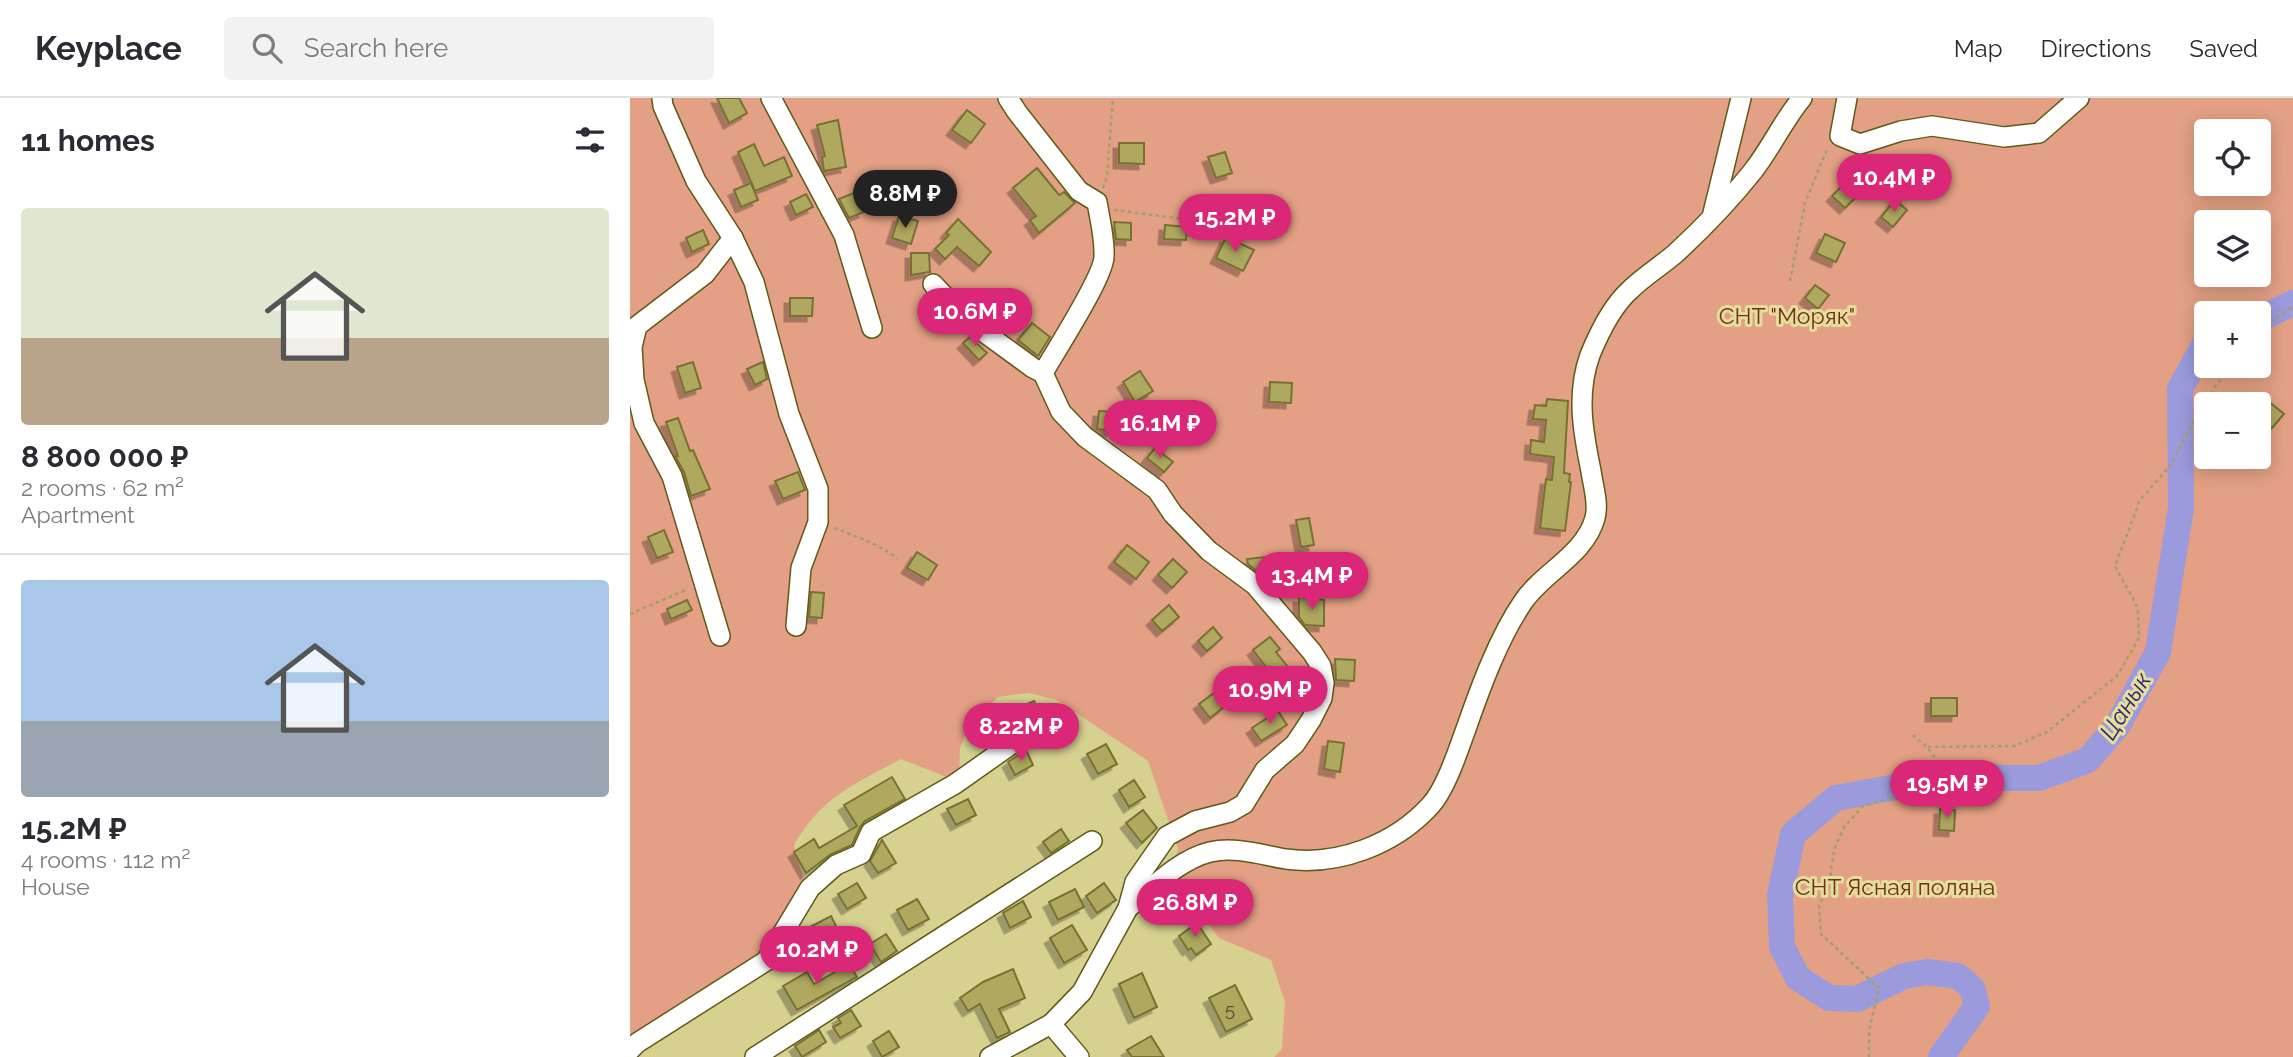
<!DOCTYPE html>
<html lang="en">
<head>
<meta charset="utf-8">
<style>
	:root { --surface:#fff; --page:#f2f2f3; --text:#2b2b33; --muted:#7c7c81; --line:#e1e1e2; --accent:#db2777 }
	body { margin:0; font-family:Raleway,sans-serif; background:var(--page); color:var(--text); height:100vh; display:flex; flex-direction:column; font-size:26px; white-space:nowrap }
	* { box-sizing:border-box; margin:0 }
	p { font-size:23px; color:var(--muted) }
	.icon { flex:none; width:38px; height:38px; fill:none; stroke:currentColor; stroke-width:2; stroke-linecap:round; stroke-linejoin:round }
	.map { position:relative; flex:1; overflow:hidden }
	.sheet { display:flex; flex-direction:column; background:var(--surface); width:630px }
	.sheet>* { flex:none }
	.controls { position:absolute; left:1564px; top:21px; display:grid; gap:14px }
	.controls a { display:grid; place-items:center; width:77px; height:77px; border-radius:7px; background:var(--surface); box-shadow:0 4px 18px #0003; font-size:35px }
	.price { position:absolute; translate:-50% -60px; padding:0 16px; border-radius:24px; background:var(--accent); color:#fff; font-size:23px; line-height:46px; filter:drop-shadow(0 2px 4px #0008) }
	.price::after { content:''; position:absolute; left:50%; top:42px; width:21px; height:16px; margin-left:-10px; background:inherit; clip-path:polygon(0 0,100% 0,50% 100%) }
	.price.current { background:#222; color:#fff }
	ul { padding:0; list-style:none }
	li { display:grid; align-content:center; gap:14px; height:371px; padding:0 21px }
	li+li { border-top:2px solid var(--line) }
	li span { display:grid; place-items:center; height:217px; border-radius:7px; color:#555 }
	li>.icon { margin-inline-start:auto }
	span .icon { width:126px; height:126px; fill:#fffc; stroke-width:1 }
	li b { font-size:30px }
	h2 { display:flex; justify-content:space-between; align-items:center; height:84px; padding:0 21px; font-size:30px }
	header { display:flex; align-items:center; gap:42px; box-sizing:border-box; height:98px; padding:0 35px; background:var(--surface); border-bottom:2px solid var(--line) }
	header strong { font-size:33px }
	nav { display:flex; gap:38px; margin-inline-start:auto; font-size:24px }
	.search { width:490px; height:63px; background:var(--page); display:flex; align-items:center; gap:18px; box-sizing:border-box; padding:0 24px; border-radius:7px; color:var(--muted); font-size:26px }
	main { display:flex; flex:1; min-height:0 }
	.map>svg:first-child { display:block }
	.green { fill:#e3a084; fill-rule:evenodd }
	.lines { fill:none; stroke-linecap:round; stroke-linejoin:round }
	.river { stroke:#9a9adc; stroke-width:26 }
	.building { fill:#afa85f; stroke:#777132; stroke-width:2; filter:url(#shadow) }
	.minor-casing { stroke:#605918; stroke-width:22 }
	.path { stroke:#a49f6a; stroke-width:2.5; stroke-dasharray:3.5 3.5; stroke-linecap:butt }
	.minor { stroke:#fff; stroke-width:19 }
	.labels { text-anchor:middle; dominant-baseline:central; stroke-width:6; stroke-linejoin:round; paint-order:stroke }
	.number-label { font-size:19px; fill:#57532e }
	.park-label { font-size:23px; fill:#723213; stroke:#e4de9d }
	.water-label { font-size:24px; font-style:italic; fill:#2f236f; stroke:#e4de9d }
</style>
</head>
<body>
<header>
<strong>Keyplace</strong>
<div class="search"><svg class="icon" aria-label="search" viewBox="0 0 24 24"><circle cx="10" cy="10" r="6"/><path d="M15 15l6 6"/></svg>Search here</div>
<nav><a>Map</a><a>Directions</a><a>Saved</a></nav>
</header>
<main>
<section class="sheet">
<h2>11 homes<svg class="icon" aria-label="filters" viewBox="0 0 24 24"><path d="M4 7h16M4 17h16"/><circle cx="9" cy="7" r="2"/><circle cx="15" cy="17" r="2"/></svg></h2>
<ul>
<li><span style="background:linear-gradient(#dfe7d0 60%,#b9a48a 0)"><svg class="icon" aria-label="home" viewBox="0 0 24 24"><path d="M3 11l9-7 9 7M6 9v11h12V9"/></svg></span><div><b>8 800 000 ₽</b><p>2 rooms · 62 m²</p><p>Apartment</p></div></li>
<li><span style="background:linear-gradient(#a9c7e8 65%,#9aa5b1 0)"><svg class="icon" aria-label="home" viewBox="0 0 24 24"><path d="M3 11l9-7 9 7M6 9v11h12V9"/></svg></span><div><b>15.2M ₽</b><p>4 rooms · 112 m²</p><p>House</p></div></li>
</ul>
</section>
<div class="map">
<svg width="1663" height="959" viewBox="0 0 1663 959">
	<defs>
		<filter id="shadow"><feDropShadow dx="-5.5" dy="5.5" stdDeviation="0" flood-color="#0004"/></filter>
	</defs>
	<rect width="100%" height="100%" fill="#d7d190"/>
	<!-- green -->
	<path class="green" d="M0,0H1663V959H644L652,951L655,904L641,862L589,840L567,812L543,803L537,786L548,751L518,663L427,602L398,595L368,599L339,628L330,650L329,676L319,680L271,661C225,686 191,699 164,747L175,788L129,857L0,945ZM1577,33H1629V86H1577ZM1577,124H1629V177H1577ZM1577,215H1629V268H1577ZM1577,306H1629V359H1577Z"/>
	<g class="lines">
		<!-- river -->
		<g class="river">
			<path d="M1629,221L1663,205"/>
			<path d="M1311,959L1347,908L1342,890L1328,878L1297,874L1274,878L1227,901L1199,900L1168,880L1152,849L1150,797L1163,736L1206,700L1344,675L1371,680H1409L1458,662L1488,627L1528,554L1551,410L1550,291L1573,249L1577,247"/>
		</g>
	</g>
	<!-- building -->
	<g class="building">
		<path d="M87,0H109L117,15L99,25Z"/>
		<path d="M337,12L355,26L341,45L322,32Z"/>
		<path d="M208,22L216,69L194,73L192,59L195,58L187,27Z"/>
		<path d="M489,45H514V66L489,65Z"/>
		<path d="M124,46L134,68L154,59L162,78L125,93L108,54Z"/>
		<path d="M595,54L602,75L586,80L578,59Z"/>
		<path d="M407,70L429,97L434,94L445,105L409,135L400,122L406,118L383,90Z"/>
		<path d="M1217,83L1230,95L1215,110L1202,98Z"/>
		<path d="M121,85L128,102L111,109L104,92Z"/>
		<path d="M226,94L234,114L219,120L209,101Z"/>
		<path d="M176,96L183,109L166,117L160,104Z"/>
		<path d="M1265,102L1277,112L1263,129L1251,119Z"/>
		<path d="M269,118L288,123L281,146L262,140Z"/>
		<path d="M328,121L361,154L349,168L327,149L315,161L305,151L319,137L316,135Z"/>
		<path d="M484,124L501,125V142L486,141Z"/>
		<path d="M535,127L557,129L556,142L534,141Z"/>
		<path d="M73,132L79,146L62,154L56,140Z"/>
		<path d="M1195,136L1215,145L1206,164L1186,155Z"/>
		<path d="M596,139L624,152L613,173L586,160Z"/>
		<path d="M281,155H299L300,174L281,177Z"/>
		<path d="M1185,187L1199,197L1188,211L1175,200Z"/>
		<path d="M160,200H183L182,218H160Z"/>
		<path d="M402,225L420,239L408,258L388,242Z"/>
		<path d="M340,239L357,255L349,262L333,245Z"/>
		<path d="M63,264L71,290L55,295L47,269Z"/>
		<path d="M133,264L137,281L125,287L117,271Z"/>
		<path d="M510,273L523,293L505,304L493,284Z"/>
		<path d="M640,284L662,285L661,305L639,304Z"/>
		<path d="M917,301L938,303L934,375L940,376L939,384H941L935,433L910,430L916,381L922,382L924,359L900,356L901,342L914,344L916,322L903,321L905,307L916,308Z"/>
		<path d="M1638,303L1654,316L1642,330L1629,319V314Z"/>
		<path d="M469,313L484,314L482,333L467,331Z"/>
		<path d="M48,320L60,353L63,352L80,391L61,398L54,374L45,358H48L36,324Z"/>
		<path d="M525,350L543,364L534,374L517,360Z"/>
		<path d="M168,374L175,392L153,401L145,383Z"/>
		<path d="M679,420L684,447L671,449L666,422Z"/>
		<path d="M34,432L43,454L27,460L18,439Z"/>
		<path d="M497,447L519,464L506,481L484,464Z"/>
		<path d="M287,454L307,467L298,482L277,470Z"/>
		<path d="M644,458L646,478L634,479L618,466L617,461Z"/>
		<path d="M543,461L557,474L542,490L528,477Z"/>
		<path d="M181,494L194,495L192,520L179,519Z"/>
		<path d="M669,499L694,502V528L675,527L669,519Z"/>
		<path d="M57,502L62,512L41,521L37,511Z"/>
		<path d="M539,507L549,519L532,533L522,522Z"/>
		<path d="M583,529L592,540L577,553L568,543Z"/>
		<path d="M640,539L650,551L646,554L662,574L641,591L629,574L636,569L623,552Z"/>
		<path d="M705,561L725,562L724,583L706,582Z"/>
		<path d="M584,595L594,609L580,620L569,606Z"/>
		<rect x="1301" y="600" width="26" height="18"/>
		<path d="M404,603L412,620L388,630L380,613Z"/>
		<path d="M648,613L657,627L631,643L622,630Z"/>
		<path d="M698,643L714,645L710,674L694,671Z"/>
		<path d="M476,646L487,666L468,676L457,656Z"/>
		<path d="M396,652L403,667L385,677L378,664Z"/>
		<path d="M262,679L275,701L235,723L230,729L222,747L201,756L176,775L164,754L184,741L189,750L227,728L214,707Z"/>
		<path d="M504,682L515,699L499,709L489,692Z"/>
		<path d="M338,701L346,717L326,727L317,711Z"/>
		<path d="M1310,711L1325,712L1324,733L1309,732Z"/>
		<path d="M513,712L527,730L512,745L496,725Z"/>
		<path d="M431,731L439,743L421,755L413,744Z"/>
		<path d="M252,742L266,765L248,775L240,763Z"/>
		<path d="M227,785L236,800L217,811L208,796Z"/>
		<path d="M474,785L486,802L467,815L456,798Z"/>
		<path d="M445,791L454,809L428,822L419,804Z"/>
		<path d="M287,801L299,821L278,832L267,812Z"/>
		<path d="M393,803L401,819L380,830L373,815Z"/>
		<path d="M201,818L209,834L187,846L178,830Z"/>
		<path d="M567,825L581,846L566,857L561,850L558,852L549,838Z"/>
		<path d="M442,827L457,852L434,865L420,840Z"/>
		<path d="M256,836L267,853L251,864L240,846Z"/>
		<path d="M219,866L227,879L167,912L153,888L177,874L184,886Z"/>
		<path d="M383,871L395,900L369,911L380,934L367,940L350,906L338,913L330,900L353,884Z"/>
		<path d="M512,875L527,909L504,920L489,886Z"/>
		<path d="M605,887L622,921L596,934L579,900Z"/>
		<path d="M221,912L231,928L210,940L203,929L211,925L208,920Z"/>
		<path d="M189,932L196,944L172,959L165,948Z"/>
		<path d="M259,933L269,949L252,959L243,943Z"/>
		<path d="M521,938L534,959H502L497,952Z"/>
	</g>
	<g class="lines">
		<!-- minor casing -->
		<g class="minor-casing">
			<g id="minor">
				<path d="M32,0L33,8L66,83L103,140L124,184L159,316L188,391V424L171,470L166,528"/>
				<path d="M141,0L214,137L242,230"/>
				<path d="M1217,0L1210,38L1230,46L1271,33L1302,28L1374,39L1409,35L1449,0"/>
				<path d="M1083,115L1111,0"/>
				<path d="M303,186L336,221L403,270L413,275"/>
				<path d="M90,538L42,378L14,325L4,282L2,249L7,228L75,176L103,140"/>
				<path d="M498,810C522,790 548,762 580,754C605,748 632,757 656,761C708,768 764,747 800,708C816,691 829,650 837,628C851,588 869,539 893,504C913,474 955,457 965,420C969,405 963,388 961,373C953,334 946,296 960,257C969,235 982,208 1000,192C1014,178 1031,168 1046,155C1073,130 1100,102 1123,73C1141,50 1153,23 1172,0"/>
				<path d="M421,926L449,959"/>
				<path d="M0,952L7,945L136,863L180,790L206,767L231,756L241,734L325,686L386,643"/>
				<path d="M125,959L462,743"/>
				<path d="M360,959L421,926L452,894L498,810L505,784L537,738L565,723L600,714L614,706L635,672L665,646L681,622L692,600L694,585L691,568L682,554L625,487L579,453L543,416L527,392L455,339L431,314L413,275C426,252 473,180 474,159C475,141 470,122 467,104L449,93L387,14L378,0"/>
			</g>
		</g>
		<!-- path -->
		<g class="path">
			<path d="M473,90L477,79L483,0"/>
			<path d="M484,112L570,123L598,132"/>
			<path d="M1160,183L1175,105L1198,49"/>
			<path d="M1629,231L1663,209"/>
			<path d="M204,430C227,439 249,446 268,461"/>
			<path d="M0,516L58,491"/>
			<path d="M1298,649L1384,648L1417,634L1487,578L1509,540L1508,510L1485,468L1510,402L1540,368L1558,333L1584,290L1601,268"/>
			<path d="M1239,959V933L1249,890L1191,836L1189,807L1199,788L1204,752L1214,729L1233,708L1309,687L1313,680C1309,661 1298,649 1283,637"/>
		</g>
		<!-- minor -->
		<use href="#minor" class="minor"/>
	</g>
	<g class="labels">
		<!-- number labels -->
		<g class="number-label">
			<text x="600" y="911">5</text>
		</g>
		<!-- park labels -->
		<g class="park-label">
			<text x="1157" y="217">СНТ "Моряк"</text>
			<text x="1265" y="788">СНТ Ясная поляна</text>
		</g>
		<!-- water labels -->
		<g class="water-label">
			<text transform="translate(1495 608) rotate(-58)">Цанык</text>
		</g>
	</g>
</svg>
<div class="controls">
<a><svg class="icon" aria-label="locate" viewBox="0 0 24 24"><circle cx="12" cy="12" r="6"/><path d="M12 2v4M12 18v4M2 12h4M18 12h4"/></svg></a>
<a><svg class="icon" aria-label="layers" viewBox="0 0 24 24"><path d="M12 4l9 5-9 5-9-5zM3 14l9 5 9-5"/></svg></a>
<a>+</a>
<a>−</a>
</div>
<b class="price" style="left:1264px;top:116px">10.4M ₽</b>
<b class="price current" style="left:275px;top:132px">8.8M ₽</b>
<b class="price" style="left:605px;top:156px">15.2M ₽</b>
<b class="price" style="left:345px;top:250px">10.6M ₽</b>
<b class="price" style="left:530px;top:362px">16.1M ₽</b>
<b class="price" style="left:682px;top:514px">13.4M ₽</b>
<b class="price" style="left:640px;top:628px">10.9M ₽</b>
<b class="price" style="left:391px;top:665px">8.22M ₽</b>
<b class="price" style="left:1317px;top:722px">19.5M ₽</b>
<b class="price" style="left:565px;top:841px">26.8M ₽</b>
<b class="price" style="left:187px;top:888px">10.2M ₽</b>
</div>
</main>
</body>
</html>
